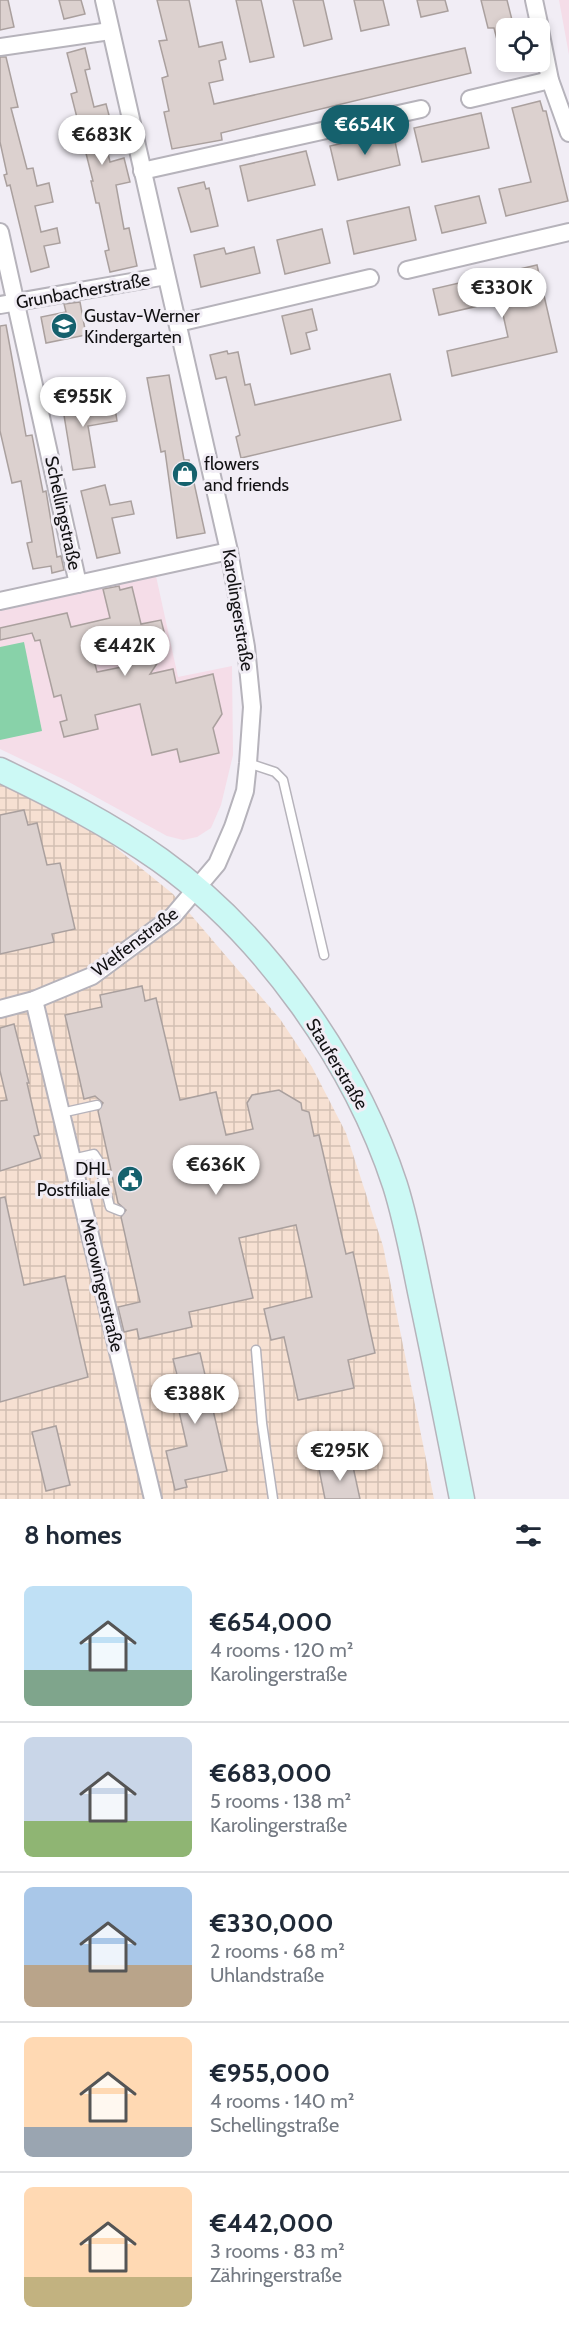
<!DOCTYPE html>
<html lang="en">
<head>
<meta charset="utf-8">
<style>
	:root { --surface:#fff; --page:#f2f2f3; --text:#1f2937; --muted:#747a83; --line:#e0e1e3; --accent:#15616d }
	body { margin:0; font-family:Cabin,sans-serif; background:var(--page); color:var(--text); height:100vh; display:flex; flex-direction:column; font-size:22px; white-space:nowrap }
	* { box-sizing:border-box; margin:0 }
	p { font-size:20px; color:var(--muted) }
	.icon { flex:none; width:33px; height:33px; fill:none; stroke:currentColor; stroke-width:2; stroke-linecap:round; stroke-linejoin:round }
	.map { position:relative; height:1499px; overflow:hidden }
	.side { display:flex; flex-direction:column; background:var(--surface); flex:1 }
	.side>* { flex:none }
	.buttons { position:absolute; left:496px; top:18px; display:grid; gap:12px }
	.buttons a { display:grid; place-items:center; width:54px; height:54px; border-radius:9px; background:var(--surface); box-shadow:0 3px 9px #0003; font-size:30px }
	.price { position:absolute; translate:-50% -51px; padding:0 14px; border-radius:21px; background:#fff; color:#222; font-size:20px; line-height:39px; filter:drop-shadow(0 2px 3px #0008) }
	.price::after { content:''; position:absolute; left:50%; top:36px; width:18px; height:14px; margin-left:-9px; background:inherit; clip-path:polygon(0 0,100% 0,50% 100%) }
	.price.selected { background:var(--accent); color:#fff }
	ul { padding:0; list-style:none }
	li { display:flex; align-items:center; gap:18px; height:150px; padding:0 24px }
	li+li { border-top:2px solid var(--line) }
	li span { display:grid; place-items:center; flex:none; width:168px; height:120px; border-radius:9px; color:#555 }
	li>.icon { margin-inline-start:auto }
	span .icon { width:72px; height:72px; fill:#fffc; stroke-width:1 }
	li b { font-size:26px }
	h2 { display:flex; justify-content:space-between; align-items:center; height:72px; padding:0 24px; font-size:26px }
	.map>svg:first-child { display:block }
	.industrial { fill:url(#industrial-grid) }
	.education { fill:#f5dde8 }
	.grass { fill:#88d2a9 }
	.building { fill:#dcd1cf; stroke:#aaa09e; stroke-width:1.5; fill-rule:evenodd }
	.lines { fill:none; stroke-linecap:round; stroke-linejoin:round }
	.lane-casing { stroke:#b6b3bb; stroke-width:11 }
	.street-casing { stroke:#b6b3bb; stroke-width:20 }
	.secondary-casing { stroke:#b6b3bb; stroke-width:27 }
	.lane { stroke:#fff; stroke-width:8 }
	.street { stroke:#fff; stroke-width:16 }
	.secondary { stroke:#ccf9f5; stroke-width:24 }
	.labels { text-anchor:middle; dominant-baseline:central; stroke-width:6; stroke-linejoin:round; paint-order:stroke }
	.street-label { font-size:18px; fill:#111012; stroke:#f1edf5 }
	.poi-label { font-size:18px; fill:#111012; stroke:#f1edf5; text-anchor:start }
</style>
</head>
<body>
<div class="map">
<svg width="569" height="1499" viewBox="0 0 569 1499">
	<defs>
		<pattern id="industrial-grid" width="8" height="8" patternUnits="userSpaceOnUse" patternTransform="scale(1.5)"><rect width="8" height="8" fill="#f6e0d2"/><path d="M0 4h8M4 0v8" fill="none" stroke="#d2bfb3"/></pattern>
	</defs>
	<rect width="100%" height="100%" fill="#f1edf5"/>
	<!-- industrial -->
	<path class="industrial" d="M0,775L73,813L173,894L280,1019L312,1067L346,1133L383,1246L434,1499H0Z"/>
	<!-- education -->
	<g class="education">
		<path d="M559,0H569V55Z"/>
		<path d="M156,576L178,677L232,666L233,755L221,805L211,828L197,837L183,840L167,836L67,781L0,749V611Z"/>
	</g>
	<!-- grass -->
	<path class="grass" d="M24,642L42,731L0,740V647Z"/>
	<!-- building -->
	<g class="building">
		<path d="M0,0H8L14,27L0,30Z"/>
		<path d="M59,0H81L85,14L64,19Z"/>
		<path d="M157,0H189L199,47L222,42L226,59L219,61L223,80L209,83L214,104L465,48L471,73L221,133L222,140L172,149L164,112L169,111L162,78L168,76L159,41L167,40Z"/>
		<path d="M236,0H261L274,57L250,62Z"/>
		<path d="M293,0H323L332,39L304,46Z"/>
		<path d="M354,0H383L389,25L361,31Z"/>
		<path d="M417,0H445L448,11L421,17Z"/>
		<path d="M481,0H507L514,28H507V63H503L494,28H488Z"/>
		<path d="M85,48L90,69L85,70L94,107L106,104L110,119L101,122L110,162L124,158L130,182L116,185L124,229L129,228L137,266L110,272L105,251L109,250L99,203H96L91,181H93L71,94L77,92L67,53Z"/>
		<path d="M0,57H6L18,107L11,108L27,169L33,168L37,186L49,183L53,202L35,206L41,232L57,228L60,243L44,246L49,267L31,272L10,185L7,186L4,175L7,174L0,142Z"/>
		<path d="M540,101L543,111H546L568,201L506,216L499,189L531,182L512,108Z"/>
		<path d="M481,113L489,148L422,162L414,128Z"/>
		<path d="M393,132L400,165L338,180L330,146Z"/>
		<path d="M306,151L315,185L248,201L240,166Z"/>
		<path d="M204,182L206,189L209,188L218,226L191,232L178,188Z"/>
		<path d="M479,196L486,223L442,233L435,206Z"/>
		<path d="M409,207L416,240L354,254L347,221Z"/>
		<path d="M322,229L330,263L285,274L277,240Z"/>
		<path d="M254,247L260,273L201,287L194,255L224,248L226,254Z"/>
		<path d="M537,265L557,352L452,376L447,351L508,337L500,301L439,315L433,289Z"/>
		<path d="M80,302L86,335L46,343L41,317L66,312L64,304Z"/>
		<path d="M312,309L317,330L306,333L310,349L291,354L282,316Z"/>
		<path d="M6,325L26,436L32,435L43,492L46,491L57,557L61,556L64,570L52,573L51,566L33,569L27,543L32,542L21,481L12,483L0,431V326Z"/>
		<path d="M227,351L228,354L238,352L245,385L250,384L255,405L390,374L401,420L241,458L236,437L240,435L226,377L216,379L210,355Z"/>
		<path d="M169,375L184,460H189L205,533L177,538L165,451L161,452L147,378Z"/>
		<path d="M87,392L90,413L115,408L117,421L88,426L95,467L73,470L61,397Z"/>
		<path d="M105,485L110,505L131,501L134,514L112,518L120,553L97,558L81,491Z"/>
		<path d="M119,586L120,590L132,587L141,624L161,620L168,647L150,674L173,669L176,683L213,674L222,714L213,728L219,753L180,762L177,749L152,755L140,704L95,715L98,729L64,737L60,722L67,720L61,695L54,697L40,640L35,641L32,633L0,640V628L67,613L71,627L110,618L103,589ZM115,638L122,667L97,672L90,644Z"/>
		<path d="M24,810L28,825L37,823L47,865L60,863L75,929L52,934L54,942L0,954V815Z"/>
		<path d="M142,986L145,1001L156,998L180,1100L216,1092L226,1135L253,1129L247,1103L252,1095L279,1090L301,1103L302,1110L309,1112L314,1136L319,1135L346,1254L353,1252L375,1353L348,1360L354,1388L298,1400L284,1337L271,1340L264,1309L312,1297L296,1225L239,1238L253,1298L189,1312L192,1327L139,1339L137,1329L124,1332L118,1307L140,1302L121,1217L126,1210L118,1203L109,1161L98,1111L103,1103L95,1096L84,1099L65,1015L102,1007L100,995Z"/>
		<path d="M14,1024L29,1083H27L39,1135L34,1136L41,1158L0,1171V1101L7,1100L0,1071V1028Z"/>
		<path d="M5,1197L24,1285L65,1276L88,1377L0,1402V1198Z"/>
		<path d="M200,1353L227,1471L185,1480L187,1487L175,1490L166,1451L187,1446L171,1376L177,1375L173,1359Z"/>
		<path d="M56,1426L70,1485L46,1491L32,1432Z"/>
		<path d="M352,1462L360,1499H325L319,1469Z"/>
	</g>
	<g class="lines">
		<!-- lane casing -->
		<g class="lane-casing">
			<g id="lane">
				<path d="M248,763L275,772L283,780L324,955"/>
				<path d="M61,1113L97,1105"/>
				<path d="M72,1159L94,1154L98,1160L110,1207L120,1211"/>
				<path d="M256,1350L262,1423L273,1499"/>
			</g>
		</g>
		<!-- street casing -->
		<g class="street-casing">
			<g id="street">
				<path d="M534,0L540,28"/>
				<path d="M540,30L550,80L569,133"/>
				<path d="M0,47L110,31"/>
				<path d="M470,99L550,80"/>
				<path d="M142,171L421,109"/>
				<path d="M0,232L78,584"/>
				<path d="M407,270L569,232"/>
				<path d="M0,305L166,276"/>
				<path d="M178,323L370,278"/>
				<path d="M0,601L229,551"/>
				<path d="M34,1000L153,1499"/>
				<path d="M0,1009L34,1000L92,976L173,916L217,864L233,827L245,791L248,763L252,707L246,647L229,551L104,0"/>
			</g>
		</g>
		<!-- secondary casing -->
		<g class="secondary-casing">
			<path id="secondary" d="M0,770C56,797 109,824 160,860C265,935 355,1063 395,1185C407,1223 414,1263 422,1301C436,1367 449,1433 462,1499"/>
		</g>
		<!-- lane -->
		<use href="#lane" class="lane"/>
		<!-- street -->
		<use href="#street" class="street"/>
		<!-- secondary -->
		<use href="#secondary" class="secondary"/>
	</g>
	<!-- icons -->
	<defs>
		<g id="school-disc" transform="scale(1.35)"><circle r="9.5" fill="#15616d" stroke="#f1edf5"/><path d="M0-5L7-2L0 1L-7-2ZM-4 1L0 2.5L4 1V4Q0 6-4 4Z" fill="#fff"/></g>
		<g id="shop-disc" transform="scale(1.35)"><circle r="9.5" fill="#15616d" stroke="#f1edf5"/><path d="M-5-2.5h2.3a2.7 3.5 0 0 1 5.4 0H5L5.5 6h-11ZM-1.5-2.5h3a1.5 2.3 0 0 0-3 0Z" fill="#fff"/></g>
		<g id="civic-disc" transform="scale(1.35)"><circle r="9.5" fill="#15616d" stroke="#f1edf5"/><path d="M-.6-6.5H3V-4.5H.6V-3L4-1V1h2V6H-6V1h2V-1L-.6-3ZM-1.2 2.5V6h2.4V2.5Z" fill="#fff"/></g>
	</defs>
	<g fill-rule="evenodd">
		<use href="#school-disc" x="64" y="326"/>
		<use href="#shop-disc" x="185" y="474"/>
		<use href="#civic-disc" x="130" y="1179"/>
	</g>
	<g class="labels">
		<!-- street labels -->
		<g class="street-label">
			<text transform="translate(83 291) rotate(-10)">Grunbacherstraße</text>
			<text transform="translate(63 513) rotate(78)">Schellingstraße</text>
			<text transform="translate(238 610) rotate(81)">Karolingerstraße</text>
			<text transform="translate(135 942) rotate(-37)">Welfenstraße</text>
			<text transform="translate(337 1064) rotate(59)">Stauferstraße</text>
			<text transform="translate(102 1285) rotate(77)">Merowingerstraße</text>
		</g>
		<!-- poi labels -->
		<g class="poi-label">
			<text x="84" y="316">Gustav-Werner<tspan x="84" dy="21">Kindergarten</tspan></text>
			<text x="204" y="464">flowers<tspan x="204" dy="21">and friends</tspan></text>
			<text x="110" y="1169" text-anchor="end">DHL<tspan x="110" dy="21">Postfiliale</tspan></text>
		</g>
	</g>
</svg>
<div class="buttons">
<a><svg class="icon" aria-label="locate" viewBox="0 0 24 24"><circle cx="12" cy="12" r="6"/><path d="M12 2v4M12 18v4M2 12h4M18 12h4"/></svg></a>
</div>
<b class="price selected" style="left:365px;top:156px">€654K</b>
<b class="price" style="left:102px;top:166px">€683K</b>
<b class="price" style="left:502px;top:319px">€330K</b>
<b class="price" style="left:83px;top:428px">€955K</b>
<b class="price" style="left:125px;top:677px">€442K</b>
<b class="price" style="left:216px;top:1196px">€636K</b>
<b class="price" style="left:195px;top:1425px">€388K</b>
<b class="price" style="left:340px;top:1482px">€295K</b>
</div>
<section class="side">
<h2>8 homes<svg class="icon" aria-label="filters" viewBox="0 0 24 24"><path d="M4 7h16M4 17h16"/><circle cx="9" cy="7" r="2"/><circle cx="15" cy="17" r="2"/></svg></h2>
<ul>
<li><span style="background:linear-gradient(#bfe0f5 70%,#7fa58c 0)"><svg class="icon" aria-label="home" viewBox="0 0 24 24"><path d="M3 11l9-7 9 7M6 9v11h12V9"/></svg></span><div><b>€654,000</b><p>4 rooms · 120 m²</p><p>Karolingerstraße</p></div></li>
<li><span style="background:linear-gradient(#c9d6e8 70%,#8fb573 0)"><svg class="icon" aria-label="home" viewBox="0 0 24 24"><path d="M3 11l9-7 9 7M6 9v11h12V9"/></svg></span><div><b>€683,000</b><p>5 rooms · 138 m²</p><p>Karolingerstraße</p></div></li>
<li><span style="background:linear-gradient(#a9c7e8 65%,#b9a48a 0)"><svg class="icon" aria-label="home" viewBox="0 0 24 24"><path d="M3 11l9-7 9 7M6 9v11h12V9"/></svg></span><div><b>€330,000</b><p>2 rooms · 68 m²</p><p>Uhlandstraße</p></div></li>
<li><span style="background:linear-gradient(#ffd9b3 75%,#9aa5b1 0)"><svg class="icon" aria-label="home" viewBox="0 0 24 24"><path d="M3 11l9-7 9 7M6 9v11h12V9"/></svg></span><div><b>€955,000</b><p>4 rooms · 140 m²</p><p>Schellingstraße</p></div></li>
<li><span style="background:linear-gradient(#ffd9b3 75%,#c2b280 0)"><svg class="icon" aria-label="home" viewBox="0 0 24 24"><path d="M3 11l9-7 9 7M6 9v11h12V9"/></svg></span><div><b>€442,000</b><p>3 rooms · 83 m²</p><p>Zähringerstraße</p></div></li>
</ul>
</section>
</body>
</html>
